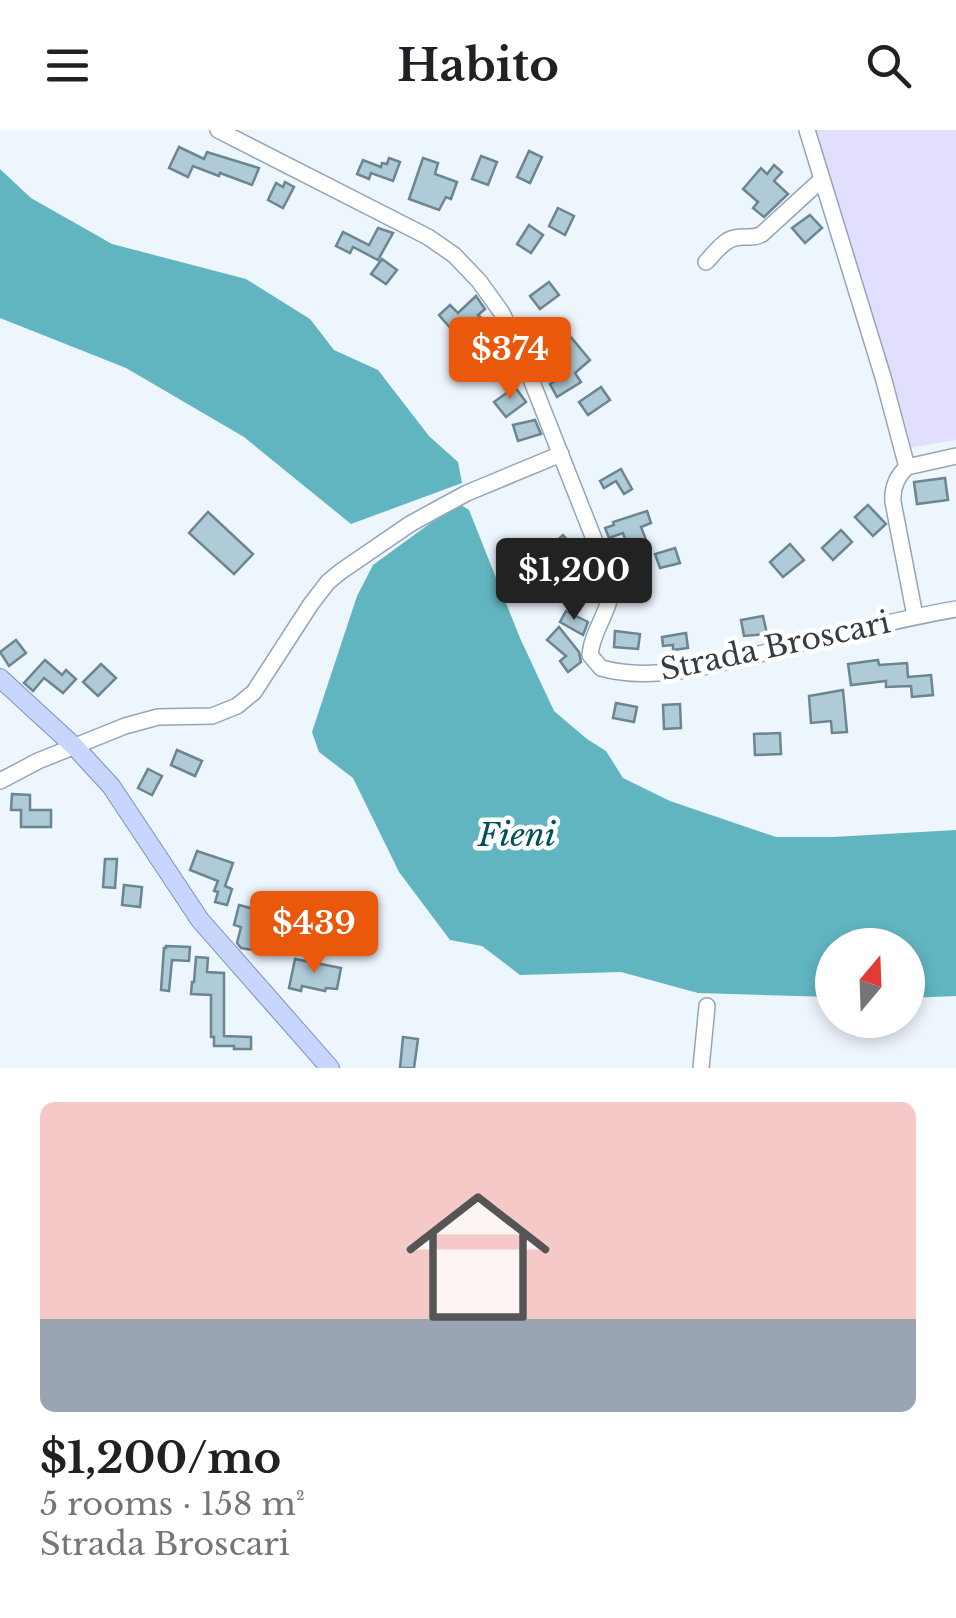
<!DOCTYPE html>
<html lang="en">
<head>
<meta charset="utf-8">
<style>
	:root { --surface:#fff; --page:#f2f2f2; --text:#202124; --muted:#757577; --accent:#ea580c }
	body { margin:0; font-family:"Libre Baskerville",serif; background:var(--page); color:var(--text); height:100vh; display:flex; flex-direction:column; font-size:38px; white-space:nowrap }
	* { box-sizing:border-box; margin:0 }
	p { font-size:32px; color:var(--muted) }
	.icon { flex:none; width:55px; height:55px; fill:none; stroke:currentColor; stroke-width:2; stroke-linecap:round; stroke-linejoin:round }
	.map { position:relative; height:938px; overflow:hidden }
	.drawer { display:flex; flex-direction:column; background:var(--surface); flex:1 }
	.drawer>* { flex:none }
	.needle { width:65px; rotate:19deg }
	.buttons { position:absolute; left:815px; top:798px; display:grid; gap:20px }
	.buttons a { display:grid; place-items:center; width:110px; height:110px; border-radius:50%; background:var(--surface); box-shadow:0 5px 15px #0003; font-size:50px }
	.price { position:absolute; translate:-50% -85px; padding:0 22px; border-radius:10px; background:var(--accent); color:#fff; font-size:32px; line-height:65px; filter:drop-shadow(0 2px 5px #0008) }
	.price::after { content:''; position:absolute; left:50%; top:60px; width:30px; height:22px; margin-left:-15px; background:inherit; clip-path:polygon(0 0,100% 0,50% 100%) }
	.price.selected { background:#222; color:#fff }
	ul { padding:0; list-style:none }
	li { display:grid; align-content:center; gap:20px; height:530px; padding:0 40px }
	li span { display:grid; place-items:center; height:310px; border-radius:15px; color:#555 }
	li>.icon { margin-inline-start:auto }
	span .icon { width:180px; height:180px; fill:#fffc; stroke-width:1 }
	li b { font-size:42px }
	header { display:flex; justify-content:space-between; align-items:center; height:130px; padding:0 40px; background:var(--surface); font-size:45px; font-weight:700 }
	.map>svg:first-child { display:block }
	.green { fill:#e2dffe }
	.water { fill:#61b5c0 }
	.building { fill:#afcbd8; stroke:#6b8591; stroke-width:2.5 }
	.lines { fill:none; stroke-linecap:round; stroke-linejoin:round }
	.minor-casing { stroke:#93a6b9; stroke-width:18 }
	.major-casing { stroke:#7d8fbc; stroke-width:20 }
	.minor { stroke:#fff; stroke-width:15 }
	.major { stroke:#c8d6fd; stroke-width:18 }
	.labels { text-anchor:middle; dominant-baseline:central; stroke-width:9; stroke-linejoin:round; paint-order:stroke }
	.street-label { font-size:30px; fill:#343c44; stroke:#fff }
	.water-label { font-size:32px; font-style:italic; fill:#005159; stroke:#fff }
</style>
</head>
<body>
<header><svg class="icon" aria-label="menu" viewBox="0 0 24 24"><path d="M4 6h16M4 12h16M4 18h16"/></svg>Habito<svg class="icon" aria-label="search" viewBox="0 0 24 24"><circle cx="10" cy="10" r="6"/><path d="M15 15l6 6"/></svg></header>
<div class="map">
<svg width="956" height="938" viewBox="0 0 956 938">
	<rect width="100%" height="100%" fill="#edf5fd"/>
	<!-- green -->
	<path class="green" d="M810,0H956V310L908,318Z"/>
	<!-- water -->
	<g class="water">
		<path d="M0,39L31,68L112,114L246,149L310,189L334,220L378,240L429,306L458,332L462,353L351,394L244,307L126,238L0,188Z"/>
		<path d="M458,373L469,380L520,508L554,581L587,609L606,621L623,648L670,671L776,707H833L956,700V866L908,868V815H832V867L698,863L621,842L520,845L482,816L450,810L399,742L353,648L319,622L312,602L357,466L373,435Z"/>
	</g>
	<!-- building -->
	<g class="building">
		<path d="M179,17L204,29L207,22L259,38L252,55L220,43L219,46L193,36L188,47L169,38Z"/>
		<path d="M529,21L542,27L530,53L517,47Z"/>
		<path d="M481,26L497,32L488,55L472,49Z"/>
		<path d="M389,28L400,32L393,51L371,43L369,49L357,44L363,30L381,37L382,33L387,34Z"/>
		<path d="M423,28L438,33L435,44L457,52L451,69L446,67L439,80L409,69Z"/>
		<path d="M774,35L782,42L774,51L788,64L764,87L753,78L758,72L743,59L761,38L767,44Z"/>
		<path d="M285,52L294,57L283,78L268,70L276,53L283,57Z"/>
		<path d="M558,78L574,86L565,105L549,96Z"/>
		<path d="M810,85L822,98L805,113L792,98Z"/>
		<path d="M529,95L543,105L531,123L517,114Z"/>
		<path d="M378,98L393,103L378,130L353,117L350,123L336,116L343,102L369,115Z"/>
		<path d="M382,129L397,140L386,154L371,144Z"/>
		<path d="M549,152L559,165L540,179L530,166Z"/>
		<path d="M476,166L485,179L478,185L493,199L476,216L456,196L452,200L439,185L450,175L458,183Z"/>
		<path d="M570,206L590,230L575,243L581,252L557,267L550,254L566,244L549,223Z"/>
		<path d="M515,257L526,272L506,287L494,272Z"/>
		<path d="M601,257L610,270L588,285L579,272Z"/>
		<path d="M535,290L541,304L518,311L513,295Z"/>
		<path d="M621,339L632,359L624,364L616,351L604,358L600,351Z"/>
		<path d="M945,348L948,370L917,374L914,352Z"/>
		<path d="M868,375L886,394L873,406L855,387Z"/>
		<path d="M647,381L651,393L641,397L650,420L631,427L623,403L609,408L605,398L614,395L613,392Z"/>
		<path d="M208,382L253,424L234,444L189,403Z"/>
		<path d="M841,400L852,412L833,430L822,418Z"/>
		<path d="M563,405L573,416L563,426L580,445L584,441L597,451L586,466L564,449L557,456L546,444L558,433L546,420Z"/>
		<path d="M790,414L804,430L783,447L770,432Z"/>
		<path d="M675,418L680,433L660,438L655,424Z"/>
		<path d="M566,481L588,492L583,505L560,492Z"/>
		<path d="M763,486L767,504L744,506L741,490Z"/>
		<path d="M559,497L579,522L581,532L568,542L560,531L566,526L547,510Z"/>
		<path d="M615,501L640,504L638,519L614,517Z"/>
		<path d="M686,503L688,518L673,520V515L663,516L662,507Z"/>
		<path d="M16,510L26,523L9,536L0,522Z"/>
		<path d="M45,530L62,545L66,540L76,549L63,563L44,548L33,561L24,553Z"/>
		<path d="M878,530L879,535L907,533L908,547L931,545L933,565L912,567L911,556L886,557V551L851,555L848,534Z"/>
		<path d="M101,534L116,548L98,566L83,552Z"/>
		<path d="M843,560L847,602L832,603L831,591L811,593L809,566Z"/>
		<path d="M616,573L637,577L634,592L613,588Z"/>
		<path d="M680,574L681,598L664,599L663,575Z"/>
		<path d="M780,603L781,624L755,625L754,604Z"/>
		<path d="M177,620L202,631L195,646L171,635Z"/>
		<path d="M148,639L162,646L152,665L138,658Z"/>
		<path d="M12,664L30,665V680H51V697H21V680H11Z"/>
		<path d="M197,721L233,733L225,756L232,759L227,775L215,772L218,762L214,761L218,751L190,740Z"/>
		<path d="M105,729H117L115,758L103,757Z"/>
		<path d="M124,755L142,757L140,777L122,775Z"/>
		<path d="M239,775L254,779L253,785L273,789L266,822L241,818L237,813L241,797L234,795Z"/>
		<path d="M166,816L190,817L189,831L172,830L169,861L161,860L164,818H166Z"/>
		<path d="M196,827L208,828L207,842L224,843V906L251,907V919H234V916H214V907H211V865L191,864L192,852H194Z"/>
		<path d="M295,829L341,838L337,859L326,858L325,861L302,856L301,861L289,858Z"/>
		<path d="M403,907L418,909L414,938H400Z"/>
	</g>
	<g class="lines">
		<!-- minor casing -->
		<g class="minor-casing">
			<g id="minor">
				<path d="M218,0L428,107L454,125L479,151L502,183L521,224L611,452C613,479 592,499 590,525L601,538C656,554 729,531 783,518C841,504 898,489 956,479"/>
				<path d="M807,0L883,247L907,337"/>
				<path d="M706,132C714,124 723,110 735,108C747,105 751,110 762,104L821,50"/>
				<path d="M915,486L893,372C892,358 896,347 907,337L956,326"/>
				<path d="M0,651L38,631L125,596L158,587L212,586L237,576L254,562L311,474L328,452L340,442L410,394L441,377L467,363L561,324"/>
				<path d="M701,938L707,876"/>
			</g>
		</g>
		<!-- major casing -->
		<g class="major-casing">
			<path id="major" d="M0,548L75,617L111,656L200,790L330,938"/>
		</g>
		<!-- minor -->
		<use href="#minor" class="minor"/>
		<!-- major -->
		<use href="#major" class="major"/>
	</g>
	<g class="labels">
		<!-- street labels -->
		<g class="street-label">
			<text transform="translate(775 516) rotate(-12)">Strada Broscari</text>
		</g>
		<!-- water labels -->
		<g class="water-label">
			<text x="517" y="705">Fieni</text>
		</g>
	</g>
</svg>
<div class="buttons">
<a><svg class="needle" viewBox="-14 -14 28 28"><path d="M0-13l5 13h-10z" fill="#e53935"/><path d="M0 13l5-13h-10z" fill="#757577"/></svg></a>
</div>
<b class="price" style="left:510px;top:272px">$374</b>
<b class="price selected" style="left:574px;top:493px">$1,200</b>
<b class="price" style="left:314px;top:846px">$439</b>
</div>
<section class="drawer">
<ul>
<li><span style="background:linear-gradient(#f6c9c9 70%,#9aa5b1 0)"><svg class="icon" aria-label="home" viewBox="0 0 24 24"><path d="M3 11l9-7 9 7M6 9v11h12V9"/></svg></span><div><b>$1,200/mo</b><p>5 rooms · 158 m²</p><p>Strada Broscari</p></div></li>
</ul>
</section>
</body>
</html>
